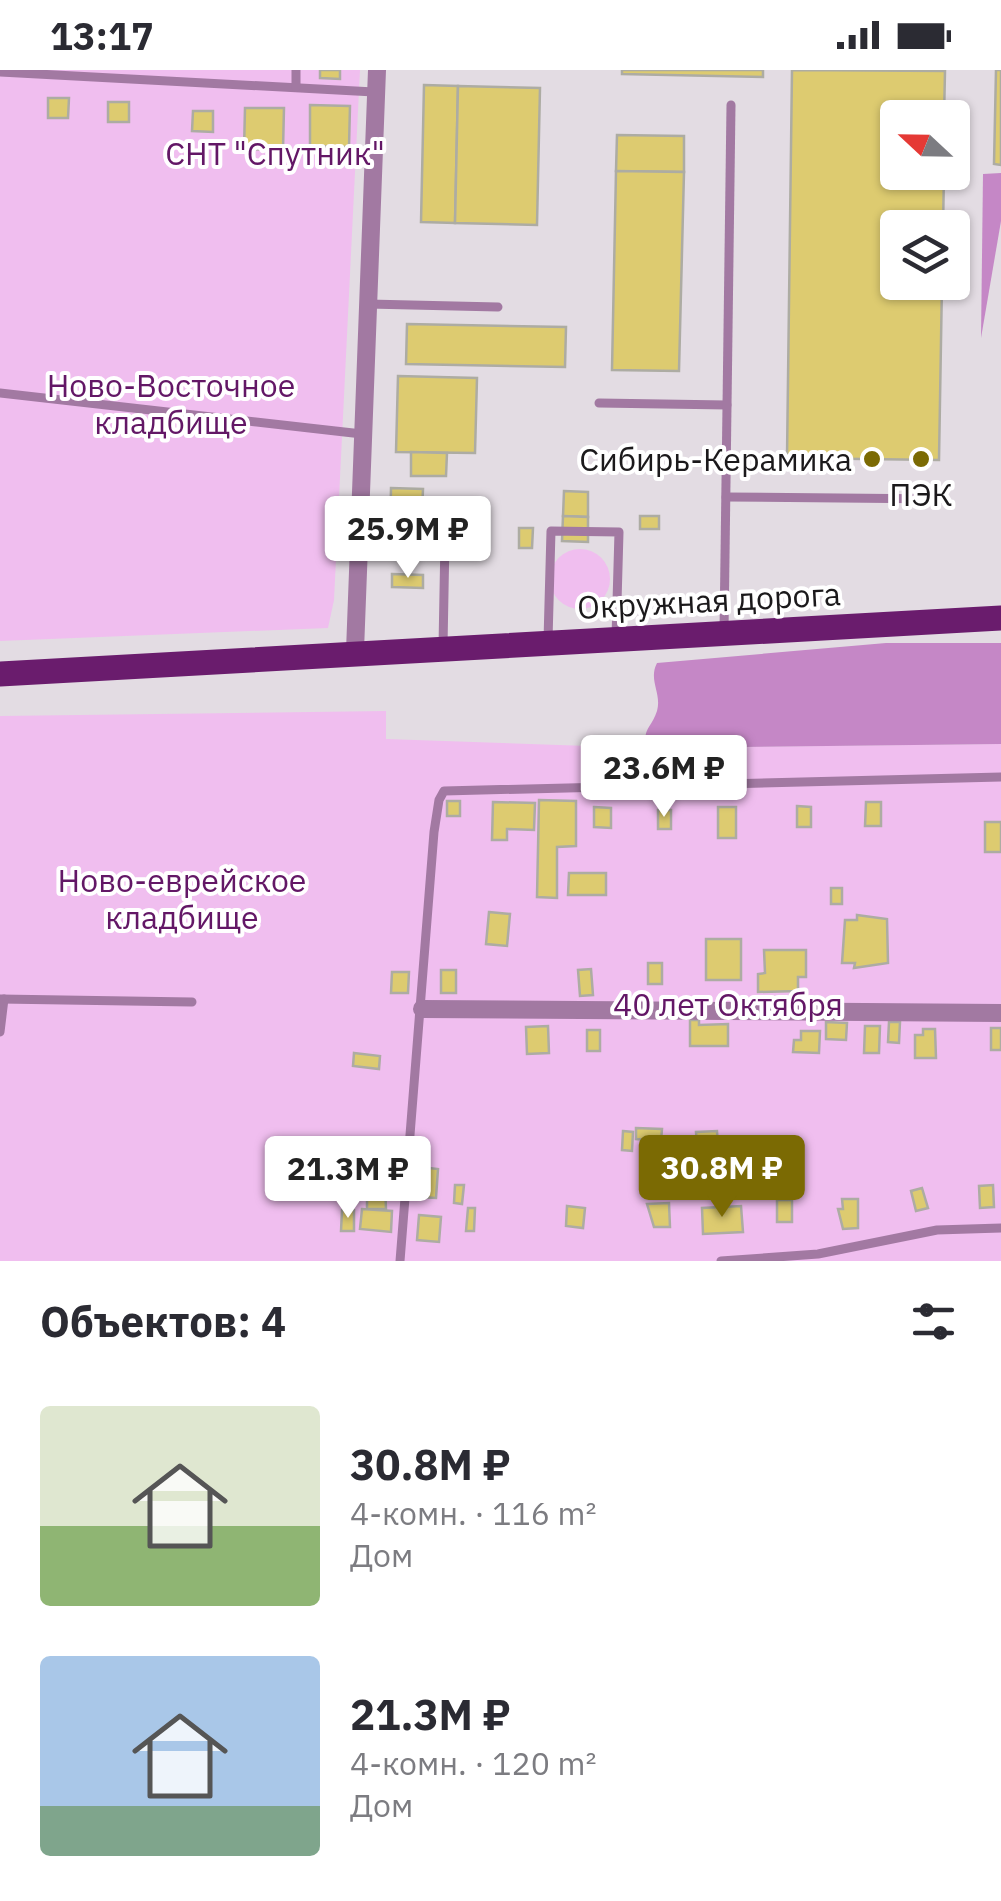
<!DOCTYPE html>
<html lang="ru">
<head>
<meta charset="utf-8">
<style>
	:root { --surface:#fff; --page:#f2f2f3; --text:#2b2b33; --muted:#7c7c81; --accent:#7b6a03 }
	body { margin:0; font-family:"IBM Plex Sans",sans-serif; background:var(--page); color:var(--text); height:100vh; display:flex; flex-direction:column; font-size:38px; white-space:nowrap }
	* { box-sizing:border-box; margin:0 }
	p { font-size:32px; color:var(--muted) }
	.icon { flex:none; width:55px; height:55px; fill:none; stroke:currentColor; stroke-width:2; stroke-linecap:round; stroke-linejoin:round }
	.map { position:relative; height:1191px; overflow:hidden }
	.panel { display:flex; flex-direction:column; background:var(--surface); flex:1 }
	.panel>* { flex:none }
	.needle { width:65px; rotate:292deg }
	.controls { position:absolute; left:880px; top:30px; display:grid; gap:20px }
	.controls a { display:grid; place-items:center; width:90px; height:90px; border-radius:10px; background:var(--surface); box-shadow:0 2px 8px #0004; font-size:50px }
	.price { position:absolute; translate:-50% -85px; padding:0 22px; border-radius:10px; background:#fff; color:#222; font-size:32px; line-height:65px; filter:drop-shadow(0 2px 5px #0008) }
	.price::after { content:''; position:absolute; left:50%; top:60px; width:30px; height:22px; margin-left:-15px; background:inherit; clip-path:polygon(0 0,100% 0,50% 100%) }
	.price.selected { background:var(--accent); color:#fff }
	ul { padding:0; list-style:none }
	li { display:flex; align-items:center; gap:30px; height:250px; padding:0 40px }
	li span { display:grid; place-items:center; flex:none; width:280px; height:200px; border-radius:10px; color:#555 }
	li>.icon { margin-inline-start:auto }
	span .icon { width:120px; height:120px; fill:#fffc; stroke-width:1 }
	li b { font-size:42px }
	h2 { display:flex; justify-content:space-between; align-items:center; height:120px; padding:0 40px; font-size:42px }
	.status { display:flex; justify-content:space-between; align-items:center; height:70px; padding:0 50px; background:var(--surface); direction:ltr }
	.status svg { height:28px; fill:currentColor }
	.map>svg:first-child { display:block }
	.green { fill:#f0beef }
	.forest { fill:#c587c6 }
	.building { fill:#ddcb70; stroke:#adaca3; stroke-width:2.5 }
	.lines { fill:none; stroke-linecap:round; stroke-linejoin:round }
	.lane { stroke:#a279a2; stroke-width:9 }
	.street { stroke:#a279a2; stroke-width:18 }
	.primary { stroke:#6a1c6d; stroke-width:25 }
	.poi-dot { fill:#7b6a03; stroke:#fff; stroke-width:4 }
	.labels { text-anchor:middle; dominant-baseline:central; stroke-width:8; stroke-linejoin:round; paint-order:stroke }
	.park-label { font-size:32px; fill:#631766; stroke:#fff }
	.poi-label { font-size:32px; fill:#1b191b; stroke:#fff; text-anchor:end }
	.street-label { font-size:32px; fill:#1b191b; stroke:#fff }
</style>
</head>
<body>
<div class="status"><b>13:17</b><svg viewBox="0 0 49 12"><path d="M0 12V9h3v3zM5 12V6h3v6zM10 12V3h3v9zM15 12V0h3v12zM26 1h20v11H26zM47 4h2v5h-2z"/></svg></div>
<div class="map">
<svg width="1001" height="1191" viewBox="0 0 1001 1191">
	<rect width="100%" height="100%" fill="#e3dce3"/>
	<!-- green -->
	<g class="green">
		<path d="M0,0H360L334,530L328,558L0,571Z"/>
		<circle cx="580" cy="509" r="30"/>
		<path d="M386,641V669L646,678L1001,674V1191H0V646Z"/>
	</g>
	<!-- forest -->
	<g class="forest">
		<path d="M1001,103V151L981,268L983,104Z"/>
		<path d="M886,573H1001V674L646,678C642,659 652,657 657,641C662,623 648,610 657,593Z"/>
	</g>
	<!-- building -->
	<g class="building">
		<path d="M320,0H340V9L320,8Z"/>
		<path d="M622,0H763V7L622,4Z"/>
		<path d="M792,0L945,1L944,48H898V102H944L943,158H898V212H942L939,390L787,388Z"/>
		<path d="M996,0H1001V95L994,94Z"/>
		<path d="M424,15L458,16L455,153L421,152Z"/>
		<path d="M458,16L540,18L537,155L455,153Z"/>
		<path d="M48,28H69L68,48H48Z"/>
		<rect x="108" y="32" width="21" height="20"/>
		<path d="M310,35L350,36L349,77L310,76Z"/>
		<path d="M245,38H284L283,80L244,79Z"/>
		<path d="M193,41H213V62L192,61Z"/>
		<path d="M617,65L684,66V102L616,101Z"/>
		<path d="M616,101L684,102L679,301L612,300Z"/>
		<path d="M407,254L566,257L565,297L406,294Z"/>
		<path d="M398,306L477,308L475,383L396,382Z"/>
		<path d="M411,382L447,383L446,406H411Z"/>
		<path d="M391,418L423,419L421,466H390Z"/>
		<path d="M564,421L588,422V447L563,446Z"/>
		<path d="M563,446L588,447V472L562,471Z"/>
		<rect x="640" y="446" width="19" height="13"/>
		<path d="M519,458H533L532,478H519Z"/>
		<path d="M392,504L423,505V518L392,517Z"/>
		<path d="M539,730L576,731V776L557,777V828L537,827Z"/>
		<rect x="447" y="731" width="13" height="15"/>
		<path d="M493,732L535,733L534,760L507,759V770H492Z"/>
		<path d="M866,732H881V756H865Z"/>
		<path d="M797,736L811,737V757H797Z"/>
		<path d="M594,737L611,738V758L594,757Z"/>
		<rect x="718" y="737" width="18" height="31"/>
		<rect x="658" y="740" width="13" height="19"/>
		<rect x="985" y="752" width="16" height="30"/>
		<path d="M569,803H606V825H568Z"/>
		<rect x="831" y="818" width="11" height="16"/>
		<path d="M489,842L510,844L507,876L486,874Z"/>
		<path d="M857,845L887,849L888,893L854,898L855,893H842L845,850H857Z"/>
		<rect x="706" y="869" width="35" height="41"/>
		<path d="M764,880H806V907H798V921L758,922V904L765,903Z"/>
		<rect x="648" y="893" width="14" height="21"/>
		<path d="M591,899L593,925L580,926L578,900Z"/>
		<rect x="441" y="900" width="15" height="23"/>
		<path d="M392,902H409L408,923H391Z"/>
		<path d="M690,950H699V955L728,954V976H690Z"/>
		<path d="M826,952L847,953L846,970L826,969Z"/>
		<path d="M889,952H900L899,973L888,972Z"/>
		<path d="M548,956L549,983L527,984L526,957Z"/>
		<path d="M865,956H880L879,983H864Z"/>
		<rect x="991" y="958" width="10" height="22"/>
		<path d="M923,959H935L936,988H915V965H923Z"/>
		<rect x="587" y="960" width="13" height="21"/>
		<path d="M801,961H820L819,983L793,982L794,970H801Z"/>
		<path d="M354,983L380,986L379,999L353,996Z"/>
		<path d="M636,1058L662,1059L661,1071L636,1069Z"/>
		<path d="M623,1061L633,1062L632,1081L622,1080Z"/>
		<path d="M717,1061L718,1076L697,1077L696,1062Z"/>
		<path d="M421,1097L438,1099L436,1128L418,1127Z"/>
		<path d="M367,1115H385L386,1139H367Z"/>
		<path d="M455,1115H464L462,1134L454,1133Z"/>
		<path d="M993,1115L994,1137L980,1138L979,1116Z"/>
		<path d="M922,1118L928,1138L916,1141L911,1121Z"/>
		<path d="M842,1129H858V1158L843,1159L838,1139H843Z"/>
		<rect x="777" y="1130" width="15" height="22"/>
		<path d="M669,1133L670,1157H654L647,1134Z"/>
		<path d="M567,1136L585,1138L583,1158L566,1156Z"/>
		<path d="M741,1136L743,1162L703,1164L702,1138Z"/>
		<path d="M468,1138H475L474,1161H466Z"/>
		<path d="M362,1139L392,1141L391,1162L360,1159Z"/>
		<path d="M342,1140H354V1161H341Z"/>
		<path d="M419,1145L441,1147L439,1172L417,1170Z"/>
	</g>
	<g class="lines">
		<!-- lane -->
		<g class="lane">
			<path d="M0,2L374,22"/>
			<path d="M296,17V0"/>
			<path d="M368,234L498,237"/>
			<path d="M0,323L362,364"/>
			<path d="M599,333L727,335"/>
			<path d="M726,427L943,429"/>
			<path d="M724,562L731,35"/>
			<path d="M548,570L551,461L619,462L616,567"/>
			<path d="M443,576L445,469"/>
			<path d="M0,929L192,932"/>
			<path d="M0,962L4,929"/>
			<path d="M400,1191L434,762L439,730L444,721L1001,707"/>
			<path d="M721,1191L818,1184L937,1160L1001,1158"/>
		</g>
		<!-- street -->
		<g class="street">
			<path d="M355,581L377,0"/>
			<path d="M422,939L1001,943"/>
		</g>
		<!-- primary -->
		<path class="primary" d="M0,604L1001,548"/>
	</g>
	<!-- markers -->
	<g class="poi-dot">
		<circle cx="872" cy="389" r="10"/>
		<circle cx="921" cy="389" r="10"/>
	</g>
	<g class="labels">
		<!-- park labels -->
		<g class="park-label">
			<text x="275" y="83">СНТ "Спутник"</text>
			<text x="171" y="315">Ново-Восточное<tspan x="171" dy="37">кладбище</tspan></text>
			<text x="182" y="810">Ново-еврейское<tspan x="182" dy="37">кладбище</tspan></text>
			<text x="728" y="934">40 лет Октября</text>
		</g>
		<!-- poi labels -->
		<g class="poi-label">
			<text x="852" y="389">Сибирь-Керамика</text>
			<text x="921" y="424" text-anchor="middle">ПЭК</text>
		</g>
		<!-- street labels -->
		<g class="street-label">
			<text transform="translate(709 530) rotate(-3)">Окружная дорога</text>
		</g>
	</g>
</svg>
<div class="controls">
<a><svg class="needle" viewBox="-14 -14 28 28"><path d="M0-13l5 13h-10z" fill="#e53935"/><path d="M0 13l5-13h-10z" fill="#7c7c81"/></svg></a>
<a><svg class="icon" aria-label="layers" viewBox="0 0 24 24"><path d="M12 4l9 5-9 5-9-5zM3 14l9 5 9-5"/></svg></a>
</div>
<b class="price" style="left:408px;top:511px">25.9M ₽</b>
<b class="price" style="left:664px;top:750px">23.6M ₽</b>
<b class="price selected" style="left:722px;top:1150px">30.8M ₽</b>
<b class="price" style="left:348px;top:1151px">21.3M ₽</b>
</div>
<section class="panel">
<h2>Объектов: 4<svg class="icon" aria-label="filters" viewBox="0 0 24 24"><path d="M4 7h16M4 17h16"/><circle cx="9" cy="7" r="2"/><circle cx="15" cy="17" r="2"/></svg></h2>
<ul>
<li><span style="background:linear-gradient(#dfe7d0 60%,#8fb573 0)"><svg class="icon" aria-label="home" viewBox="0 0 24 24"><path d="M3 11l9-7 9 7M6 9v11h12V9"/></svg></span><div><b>30.8M ₽</b><p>4-комн. · 116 m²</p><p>Дом</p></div></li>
<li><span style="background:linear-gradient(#a9c7e8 75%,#7fa58c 0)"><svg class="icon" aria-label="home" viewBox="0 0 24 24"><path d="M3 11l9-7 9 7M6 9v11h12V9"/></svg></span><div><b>21.3M ₽</b><p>4-комн. · 120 m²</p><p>Дом</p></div></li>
</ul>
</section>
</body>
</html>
